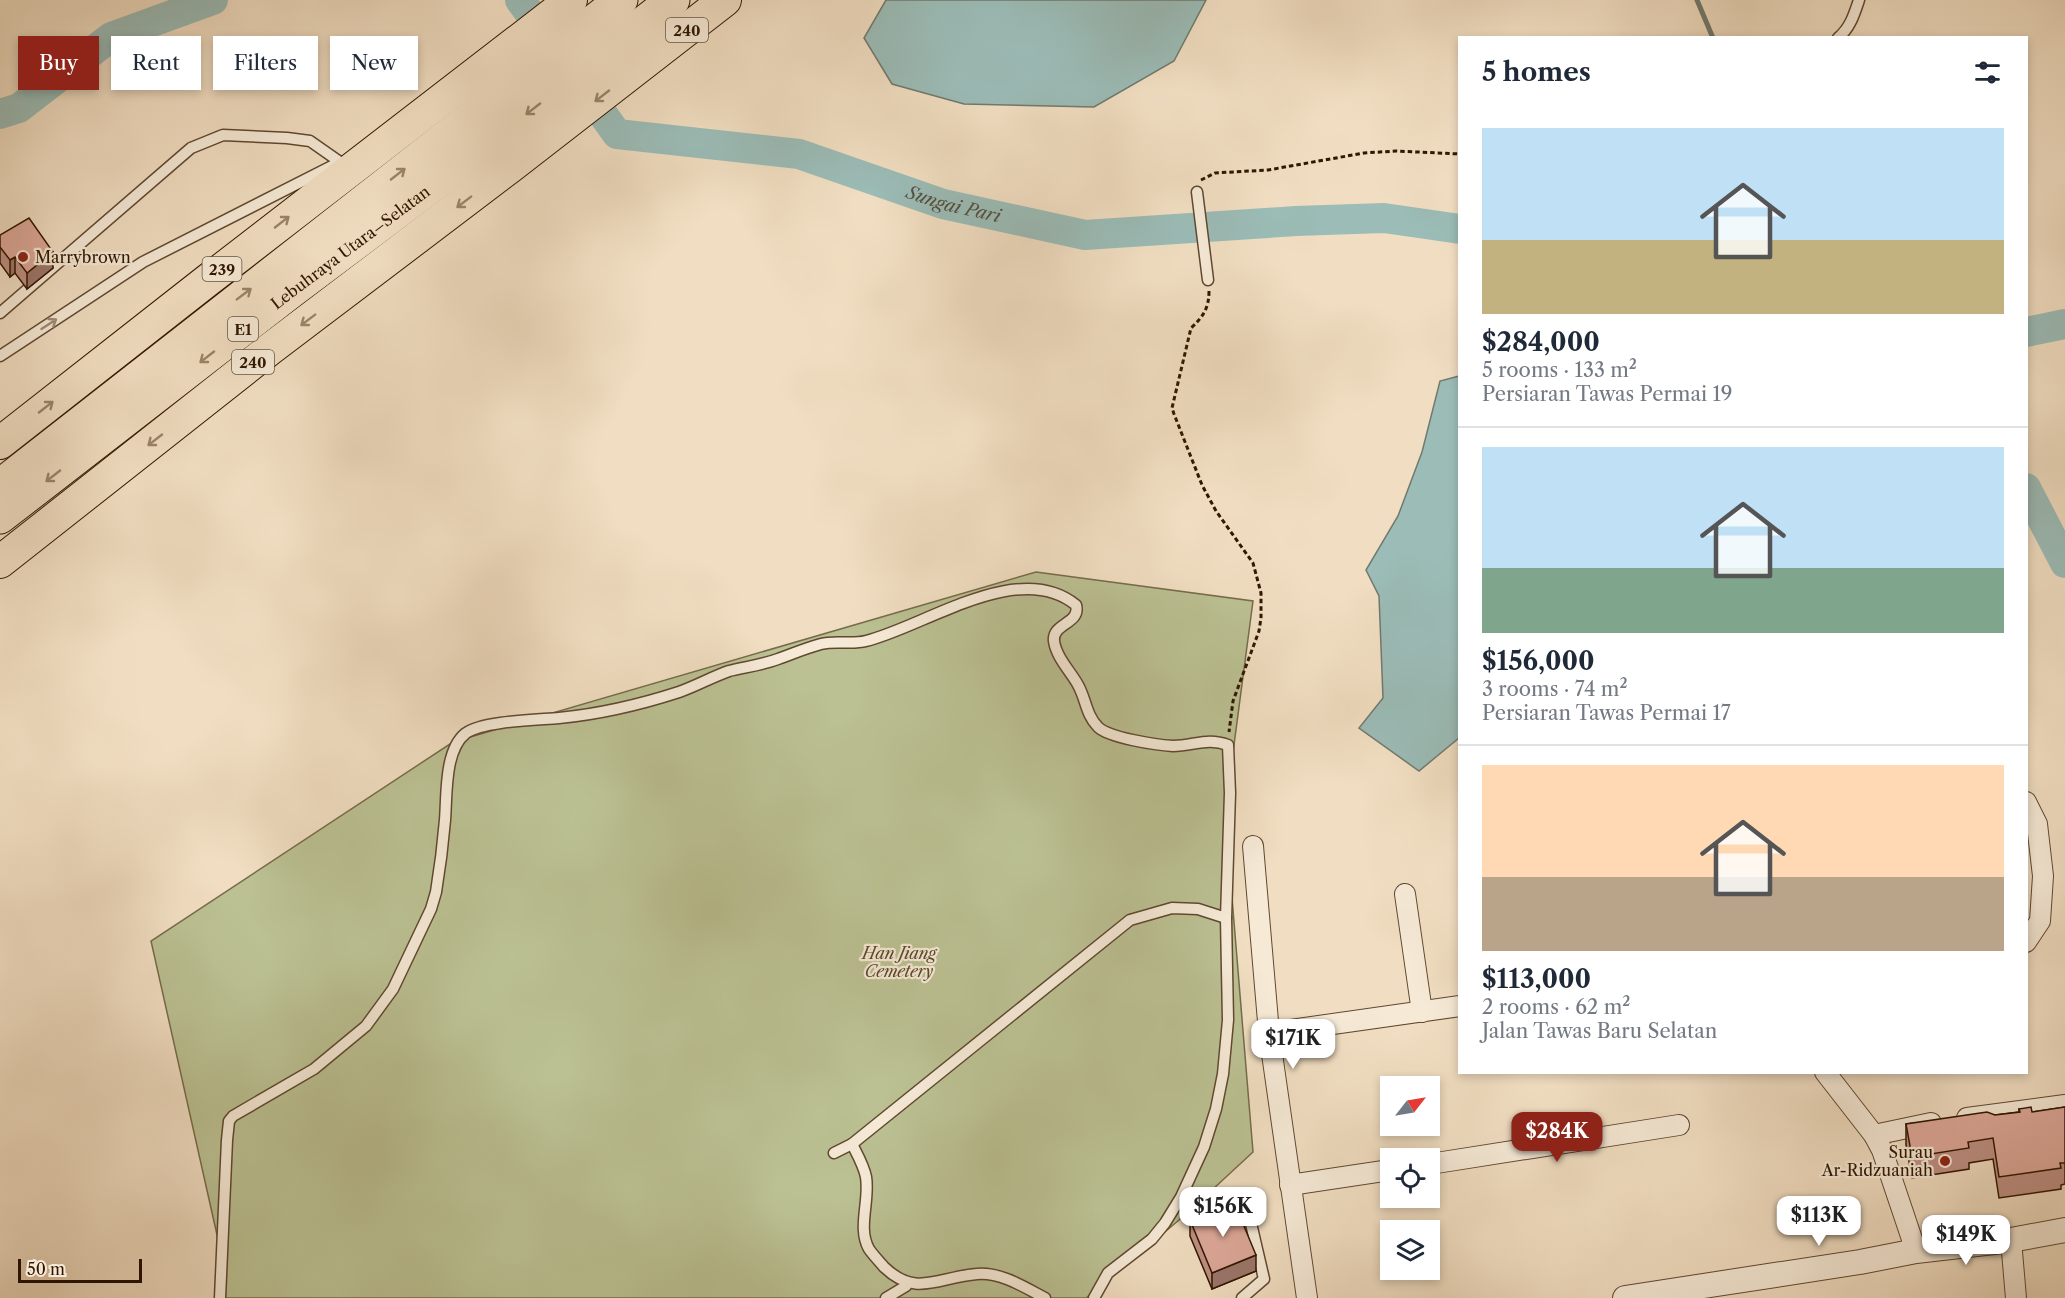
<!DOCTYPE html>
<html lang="en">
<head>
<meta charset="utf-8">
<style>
	:root { --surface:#fff; --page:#f2f2f3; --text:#1f2937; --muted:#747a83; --line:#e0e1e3; --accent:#8f2418 }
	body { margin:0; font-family:"Libre Caslon Text",serif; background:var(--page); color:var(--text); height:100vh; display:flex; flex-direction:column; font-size:22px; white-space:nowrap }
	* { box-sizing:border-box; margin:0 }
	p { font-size:20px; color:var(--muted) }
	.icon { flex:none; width:33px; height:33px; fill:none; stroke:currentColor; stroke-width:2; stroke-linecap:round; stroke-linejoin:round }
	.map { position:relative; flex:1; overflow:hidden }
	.panel { position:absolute; left:1458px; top:36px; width:570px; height:1038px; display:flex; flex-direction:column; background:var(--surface); border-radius:0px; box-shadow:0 3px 9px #0003 }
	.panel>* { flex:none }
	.hud { position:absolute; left:18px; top:36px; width:570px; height:54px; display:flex; gap:12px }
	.needle { width:39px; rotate:59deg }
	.controls { position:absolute; left:1380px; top:1076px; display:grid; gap:12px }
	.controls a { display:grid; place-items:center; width:60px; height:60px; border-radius:0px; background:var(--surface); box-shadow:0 3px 9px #0003; font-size:30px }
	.scale { position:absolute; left:18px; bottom:15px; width:124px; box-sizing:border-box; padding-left:6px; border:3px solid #301600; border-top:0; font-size:16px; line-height:21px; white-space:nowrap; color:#301600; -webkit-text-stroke:4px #f6ead7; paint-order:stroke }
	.price { position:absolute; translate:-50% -51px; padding:0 14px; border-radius:12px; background:#fff; color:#222; font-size:20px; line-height:39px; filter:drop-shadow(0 2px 3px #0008) }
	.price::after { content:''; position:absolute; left:50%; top:36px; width:18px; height:14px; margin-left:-9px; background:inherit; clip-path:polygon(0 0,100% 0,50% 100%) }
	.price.active { background:var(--accent); color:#fff }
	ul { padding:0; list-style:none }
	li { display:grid; align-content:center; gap:12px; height:318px; padding:0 24px }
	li+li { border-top:2px solid var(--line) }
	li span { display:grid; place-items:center; height:186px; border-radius:0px; color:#555 }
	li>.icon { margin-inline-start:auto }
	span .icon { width:108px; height:108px; fill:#fffc; stroke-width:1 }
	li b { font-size:26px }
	h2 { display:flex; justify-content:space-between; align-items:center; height:72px; padding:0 24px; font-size:26px }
	.pill { padding:0 21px; border-radius:0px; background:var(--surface); box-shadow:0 3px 9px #0003; font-size:21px; line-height:54px }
	.pill.active { background:var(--accent); color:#fff }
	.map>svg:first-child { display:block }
	.green { fill:#bbc193; stroke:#766c4a; stroke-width:1.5 }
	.water { fill:#9bbcb7; stroke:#707a6e; stroke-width:1.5 }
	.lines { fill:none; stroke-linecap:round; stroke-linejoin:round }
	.stream { stroke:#707a6e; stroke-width:5 }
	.river { stroke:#9bbcb7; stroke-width:30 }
	.service-casing { stroke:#604830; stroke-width:13 }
	.minor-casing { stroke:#604830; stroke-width:22 }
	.tertiary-casing { stroke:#604830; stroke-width:26 }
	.primary-casing { stroke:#301600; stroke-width:34 }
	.motorway-casing { stroke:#301600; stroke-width:35 }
	.path { stroke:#301600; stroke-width:3; stroke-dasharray:4.5 3; stroke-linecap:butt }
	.service { stroke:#f6ead7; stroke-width:10 }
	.minor { stroke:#f6ead7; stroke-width:20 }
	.tertiary { stroke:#f6ead7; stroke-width:24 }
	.primary { stroke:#f1dec2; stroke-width:32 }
	.motorway { stroke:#f1dec2; stroke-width:33 }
	.wall { fill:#be9084; stroke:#301600; stroke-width:1.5 }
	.shaded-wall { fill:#9b766b; stroke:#301600; stroke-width:1.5 }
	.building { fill:#dda899; stroke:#301600; stroke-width:1.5 }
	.oneway { stroke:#9a846b }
	.oneway2 { stroke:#9d8b76 }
	.poi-dot { fill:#8f2418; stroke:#f6ead7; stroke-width:2 }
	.labels { text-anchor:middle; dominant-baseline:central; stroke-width:4.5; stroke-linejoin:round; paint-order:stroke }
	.shield { fill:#f6ead7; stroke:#6b5640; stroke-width:1.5 }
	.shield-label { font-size:15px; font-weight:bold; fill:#301600 }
	.street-label { font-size:16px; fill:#301600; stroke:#f6ead7 }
	.poi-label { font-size:16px; fill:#301600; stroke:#f6ead7; text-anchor:start }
	.park-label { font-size:16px; font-style:italic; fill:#5a492c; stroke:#f6ead7 }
	.water-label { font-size:18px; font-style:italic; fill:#555040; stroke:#f6ead7 }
</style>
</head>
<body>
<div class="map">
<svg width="2065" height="1298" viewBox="0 0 2065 1298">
	<rect width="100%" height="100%" fill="#f1dec2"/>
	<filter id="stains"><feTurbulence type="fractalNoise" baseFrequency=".00333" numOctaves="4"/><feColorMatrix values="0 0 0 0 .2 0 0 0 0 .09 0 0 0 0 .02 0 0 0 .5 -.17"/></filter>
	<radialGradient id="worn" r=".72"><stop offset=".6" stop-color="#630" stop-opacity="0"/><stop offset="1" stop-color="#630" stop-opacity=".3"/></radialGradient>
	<!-- green -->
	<path class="green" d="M1036,572L1253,601L1225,813L1253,1152L1185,1215L1086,1298H225L222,1257L151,941L453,742Z"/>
	<!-- water -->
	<g class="water">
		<path d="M886,0H1206L1174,61L1094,107L964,104L892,84L864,38Z"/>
		<path d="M1459,376V738L1419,771L1359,728L1383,698L1379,596L1366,570L1398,516L1422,452L1440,381Z"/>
	</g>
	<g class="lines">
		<!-- stream -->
		<path class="stream" d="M1697,0L1713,38"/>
		<!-- river -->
		<g class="river">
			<path d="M520,0L553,45"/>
			<path id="s1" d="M579,81L617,134L799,154L943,204L1085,235L1296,221L1384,218L1460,229"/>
			<path d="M0,114L19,108L111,37L213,0"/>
			<path d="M2026,332L2065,324"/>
			<path d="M2026,488L2065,563"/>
		</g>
		<!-- service casing -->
		<g class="service-casing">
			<g id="service">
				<path d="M1838,38C1850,28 1854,15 1859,0"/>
				<path d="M1197,192L1208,280"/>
				<path d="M0,313L191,148L223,135L287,138L310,141L340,162"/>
				<path d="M0,356L143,262L338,163"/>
				<path d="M852,1144C857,1154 864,1166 866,1177C870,1201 857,1228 869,1249C873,1255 879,1261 884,1267C916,1298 938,1277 977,1274C1001,1272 1024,1287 1045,1298"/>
				<path d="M834,1153L852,1144L1130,920L1172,908L1198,909L1226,918"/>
				<path d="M220,1298L227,1140L229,1121L233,1116L314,1069L366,1026L393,989L431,909L436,892C440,868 443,844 445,820C447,796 444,750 466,733C483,721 536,720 559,718C600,714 639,705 679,692C696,686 712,677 729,671C745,667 762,665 778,659C792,654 806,648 821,644C836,640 851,645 866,641C924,627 1019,558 1076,605C1081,624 1052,623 1054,641C1056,657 1071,672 1078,685C1086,699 1086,715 1098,727C1109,738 1157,745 1173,746C1194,746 1207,737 1228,745L1230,793L1226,918L1228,1020L1223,1074L1216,1109L1204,1147L1181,1197L1165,1223L1152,1239L1108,1273L1094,1298"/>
				<path d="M886,1298L906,1286"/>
				<path d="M1242,1298L1264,1279L1250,1219"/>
			</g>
		</g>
		<!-- minor casing -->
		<g class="minor-casing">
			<g id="minor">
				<path d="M2026,802L2037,824L2043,876L2040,921L2026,942"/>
				<path d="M1253,846L1269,1033L1307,1298"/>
				<path d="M1405,894L1422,1012"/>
				<path d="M1269,1033L1460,1006"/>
				<path d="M1825,1072L1874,1135L1882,1150L1916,1251"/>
				<path d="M1967,1118L2065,1105"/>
				<path d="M1874,1135L1931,1123"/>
				<path d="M1430,1164L1679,1125"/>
				<path d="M1290,1185L1390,1170"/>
				<path d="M2011,1240L2016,1298"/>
			</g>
		</g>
		<!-- tertiary casing -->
		<g class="tertiary-casing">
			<path id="tertiary" d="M1625,1298L1860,1262L1916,1251L2011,1240L2065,1230"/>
		</g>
		<!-- primary casing -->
		<g class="primary-casing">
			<g id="primary">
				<path d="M0,443L208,280L571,0"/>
				<path d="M0,562L270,349L510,167L725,0"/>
			</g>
		</g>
		<!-- motorway casing -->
		<g class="motorway-casing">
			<g id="motorway">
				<path d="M0,486L621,0"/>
				<path id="s2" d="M0,517L293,290L488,144L673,0"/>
			</g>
		</g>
		<!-- path -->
		<g class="path">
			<path d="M1201,180L1215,173L1268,170L1364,153L1396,151L1460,154"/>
			<path d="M1209,291C1209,308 1203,317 1191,328L1172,408L1174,414L1202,485L1216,511L1253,563L1261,593V618L1259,631L1233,701L1229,732"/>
		</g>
		<!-- service -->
		<use href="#service" class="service"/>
		<!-- minor -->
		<use href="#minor" class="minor"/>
		<!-- tertiary -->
		<use href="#tertiary" class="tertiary"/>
		<!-- primary -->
		<use href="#primary" class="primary"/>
		<!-- motorway -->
		<use href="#motorway" class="motorway"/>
	</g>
	<!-- wall -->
	<g class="wall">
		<path d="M0,235L53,268L27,289L15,273L10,277L0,263Z"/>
		<path d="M2065,1107V1184L2061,1185V1189L1999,1198L1993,1159L1969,1163V1169L1912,1178L1906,1145V1124L1995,1115L2019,1112V1109L2032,1112Z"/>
		<path d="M1190,1220L1256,1271L1212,1289L1190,1236Z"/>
	</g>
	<!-- shaded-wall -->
	<g class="shaded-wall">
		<path d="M53,252V268L27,289V273Z"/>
		<path d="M15,257V273L10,277V260Z"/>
		<path d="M1256,1255V1271L1212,1289V1273Z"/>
	</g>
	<!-- building -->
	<g class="building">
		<path d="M29,218L53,252L27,273L15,257L10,260L0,247V235Z"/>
		<path d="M2031,1107L2032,1112L2065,1107V1163H2060L2061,1168L1999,1177L1993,1138L1968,1142L1969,1148L1912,1157L1906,1124L1987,1112L1995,1115L2020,1112L2019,1109Z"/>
		<path d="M1234,1202L1256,1255L1212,1273L1190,1220Z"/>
	</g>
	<!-- one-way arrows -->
	<defs><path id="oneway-shaft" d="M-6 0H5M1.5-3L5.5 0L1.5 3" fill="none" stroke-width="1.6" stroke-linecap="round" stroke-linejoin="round" transform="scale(1.5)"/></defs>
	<g class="oneway">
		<use href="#oneway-shaft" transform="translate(602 96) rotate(142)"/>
		<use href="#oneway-shaft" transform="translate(533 109) rotate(142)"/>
		<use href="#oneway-shaft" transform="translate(398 174) rotate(-38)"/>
		<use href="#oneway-shaft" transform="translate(464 202) rotate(143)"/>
		<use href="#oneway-shaft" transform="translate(282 222) rotate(-38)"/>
		<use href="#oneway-shaft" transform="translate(244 294) rotate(-37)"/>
		<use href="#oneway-shaft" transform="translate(308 320) rotate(143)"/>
		<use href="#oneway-shaft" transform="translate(207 357) rotate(142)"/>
		<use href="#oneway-shaft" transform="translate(46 407) rotate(-38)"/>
		<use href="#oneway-shaft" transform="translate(155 440) rotate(142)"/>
		<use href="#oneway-shaft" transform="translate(53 476) rotate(142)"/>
	</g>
	<use class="oneway2" href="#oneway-shaft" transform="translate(49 324) rotate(-33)"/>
	<!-- markers -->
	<g class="poi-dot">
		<circle cx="23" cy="257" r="6"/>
		<circle cx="1945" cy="1161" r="6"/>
	</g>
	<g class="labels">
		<!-- shield labels -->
		<g class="shield">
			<rect x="666" y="18" width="42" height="24" rx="4.5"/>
			<rect x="202.5" y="257" width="39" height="24" rx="4.5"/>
			<rect x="228" y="317" width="30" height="24" rx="4.5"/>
			<rect x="232" y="350" width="42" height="24" rx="4.5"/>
		</g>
		<g class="shield-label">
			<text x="687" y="30">240</text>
			<text x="222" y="269">239</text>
			<text x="243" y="329">E1</text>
			<text x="253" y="362">240</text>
		</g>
		<!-- street labels -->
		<g class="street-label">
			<text stroke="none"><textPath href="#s2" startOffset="442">Lebuhraya Utara–Selatan</textPath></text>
		</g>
		<!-- poi labels -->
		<g class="poi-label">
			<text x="35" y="257">Marrybrown</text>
			<text x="1933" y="1152" text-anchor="end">Surau<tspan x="1933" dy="18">Ar-Ridzuaniah</tspan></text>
		</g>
		<!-- park labels -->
		<g class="park-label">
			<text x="899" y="953">Han Jiang<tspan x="899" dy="18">Cemetery</tspan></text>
		</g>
		<!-- water labels -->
		<g class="water-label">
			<text stroke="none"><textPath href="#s1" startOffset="411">Sungai Pari</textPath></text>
		</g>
	</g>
	<rect width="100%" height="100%" filter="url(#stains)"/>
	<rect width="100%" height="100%" fill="url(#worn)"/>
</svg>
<div class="controls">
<a><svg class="needle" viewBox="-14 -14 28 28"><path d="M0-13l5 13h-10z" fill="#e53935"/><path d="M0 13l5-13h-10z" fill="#747a83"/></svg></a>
<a><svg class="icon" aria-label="locate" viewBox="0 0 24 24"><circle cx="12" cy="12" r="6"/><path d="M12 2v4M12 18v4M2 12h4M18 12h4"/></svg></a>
<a><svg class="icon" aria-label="layers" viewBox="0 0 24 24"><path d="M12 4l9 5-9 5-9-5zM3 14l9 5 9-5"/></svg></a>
</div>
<div class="scale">50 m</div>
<b class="price" style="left:1293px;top:1070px">$171K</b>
<b class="price active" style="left:1557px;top:1163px">$284K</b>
<b class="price" style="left:1223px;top:1238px">$156K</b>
<b class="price" style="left:1819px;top:1247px">$113K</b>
<b class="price" style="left:1966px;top:1266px">$149K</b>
<div class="hud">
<a class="pill active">Buy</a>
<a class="pill">Rent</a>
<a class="pill">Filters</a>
<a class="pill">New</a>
</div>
<section class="panel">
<h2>5 homes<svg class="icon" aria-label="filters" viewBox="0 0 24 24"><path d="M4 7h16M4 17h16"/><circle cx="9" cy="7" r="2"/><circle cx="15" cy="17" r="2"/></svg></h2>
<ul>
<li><span style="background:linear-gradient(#bfe0f5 60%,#c2b280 0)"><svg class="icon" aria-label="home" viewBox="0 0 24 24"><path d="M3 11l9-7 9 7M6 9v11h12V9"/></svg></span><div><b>$284,000</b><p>5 rooms · 133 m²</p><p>Persiaran Tawas Permai 19</p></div></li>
<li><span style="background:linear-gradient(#bfe0f5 65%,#7fa58c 0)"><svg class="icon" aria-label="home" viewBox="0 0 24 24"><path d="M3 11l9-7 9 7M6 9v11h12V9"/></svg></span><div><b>$156,000</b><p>3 rooms · 74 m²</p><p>Persiaran Tawas Permai 17</p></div></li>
<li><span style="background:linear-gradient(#ffd9b3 60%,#b9a48a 0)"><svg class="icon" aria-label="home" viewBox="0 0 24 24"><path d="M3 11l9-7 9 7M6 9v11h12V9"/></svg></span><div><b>$113,000</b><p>2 rooms · 62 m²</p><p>Jalan Tawas Baru Selatan</p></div></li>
</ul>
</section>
</div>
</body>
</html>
